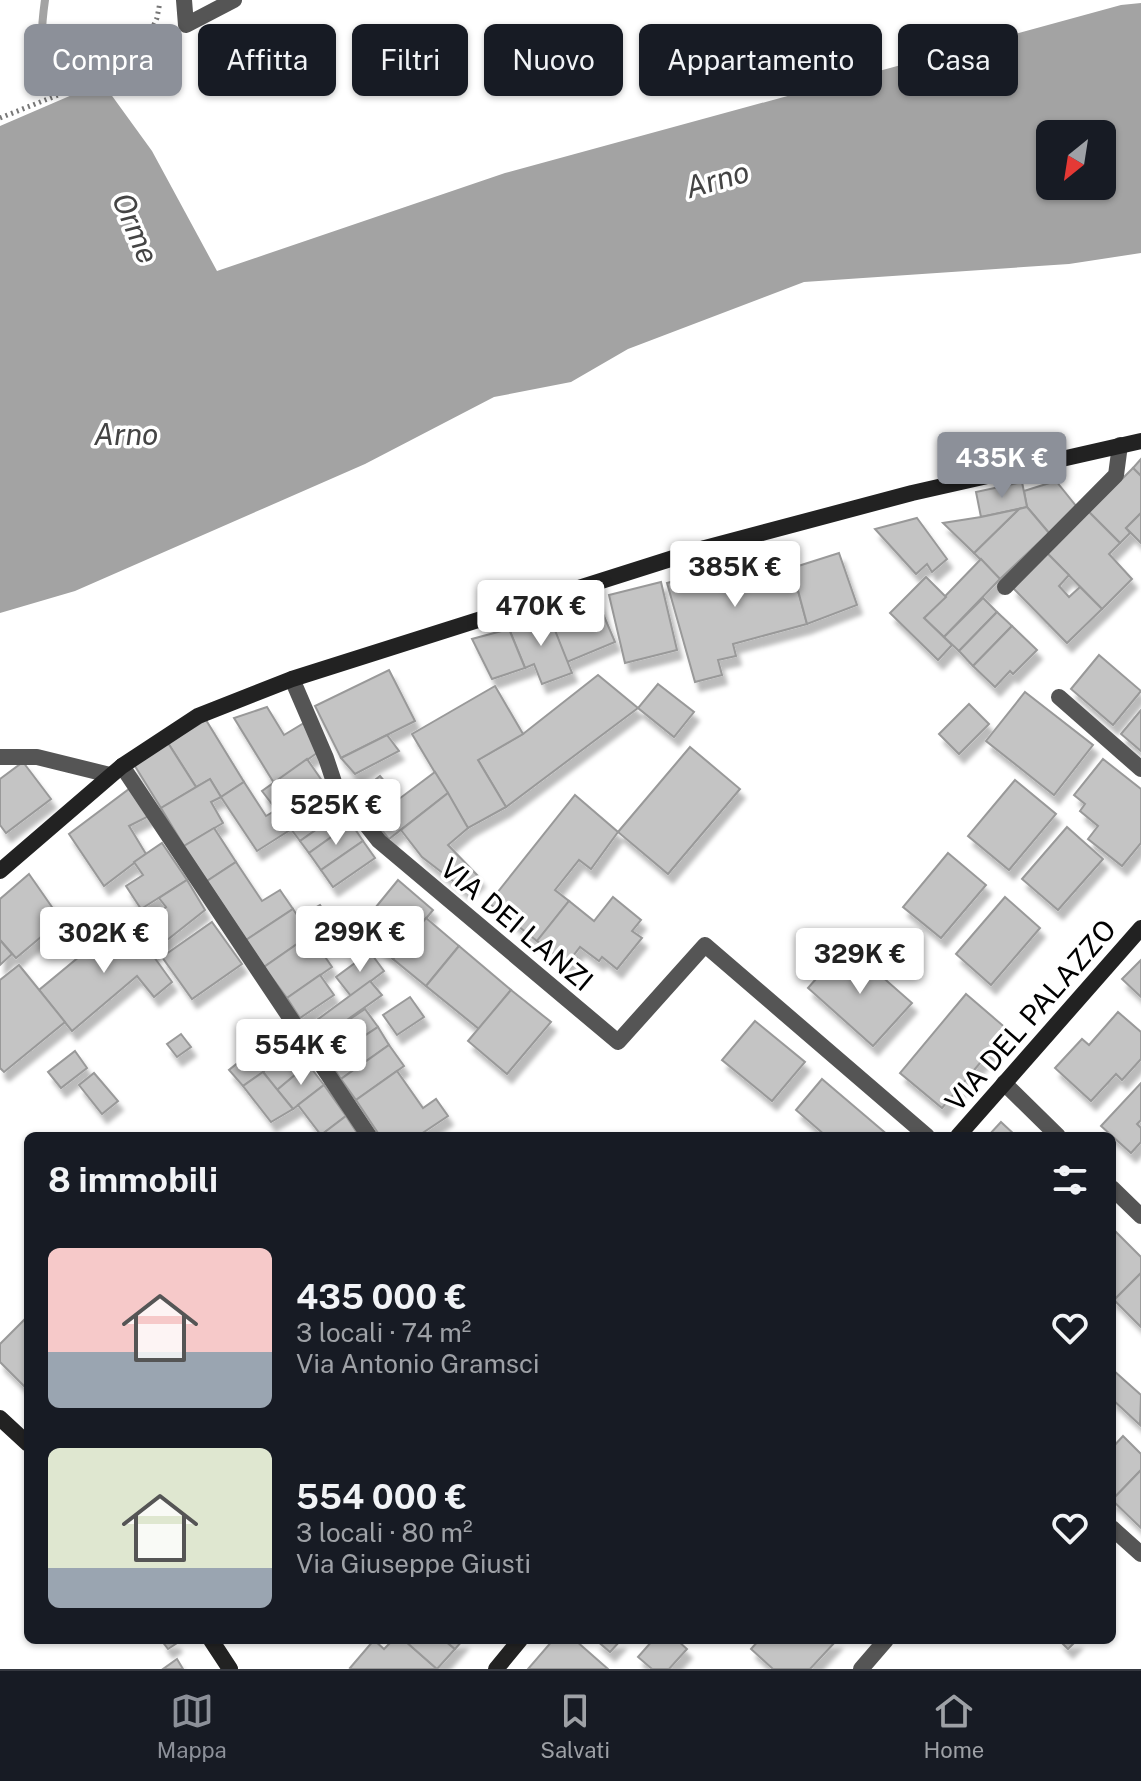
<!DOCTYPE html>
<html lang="it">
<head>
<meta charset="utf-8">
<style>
	:root { --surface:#171b24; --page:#20242c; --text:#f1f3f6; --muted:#9ea1a6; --line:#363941; --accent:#8c9099 }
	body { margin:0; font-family:"Public Sans",sans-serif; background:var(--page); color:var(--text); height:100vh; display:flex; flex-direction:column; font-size:30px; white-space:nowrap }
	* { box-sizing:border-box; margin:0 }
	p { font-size:26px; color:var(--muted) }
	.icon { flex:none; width:44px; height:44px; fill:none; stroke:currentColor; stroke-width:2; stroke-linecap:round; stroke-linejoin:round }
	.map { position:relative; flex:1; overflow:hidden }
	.drawer { position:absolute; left:24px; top:1132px; width:1092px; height:512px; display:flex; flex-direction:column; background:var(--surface); border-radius:12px; box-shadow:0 2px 6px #0004 }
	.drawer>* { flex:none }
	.banner { position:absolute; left:24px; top:24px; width:1094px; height:72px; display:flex; gap:16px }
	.needle { width:52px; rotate:210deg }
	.tools { position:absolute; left:1036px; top:120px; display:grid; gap:16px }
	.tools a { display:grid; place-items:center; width:80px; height:80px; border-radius:12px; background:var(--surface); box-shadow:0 2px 6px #0004; font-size:40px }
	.price { position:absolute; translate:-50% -68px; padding:0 18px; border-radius:8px; background:#fff; color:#222; font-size:26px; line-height:52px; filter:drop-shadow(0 2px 4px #0008) }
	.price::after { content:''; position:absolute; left:50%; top:48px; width:24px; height:18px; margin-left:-12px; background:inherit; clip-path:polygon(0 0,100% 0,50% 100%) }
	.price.on { background:var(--accent); color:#fff }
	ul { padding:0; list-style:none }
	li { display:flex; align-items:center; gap:24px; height:200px; padding:0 24px }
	li span { display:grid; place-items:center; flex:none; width:224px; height:160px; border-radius:12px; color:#555 }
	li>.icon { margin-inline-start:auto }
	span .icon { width:96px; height:96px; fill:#fffc; stroke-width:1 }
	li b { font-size:34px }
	h2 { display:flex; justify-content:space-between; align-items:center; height:96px; padding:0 24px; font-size:34px }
	.chip { padding:0 28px; border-radius:12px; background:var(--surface); box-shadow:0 2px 6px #0004; font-size:28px; line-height:72px }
	.chip.on { background:var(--accent); color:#fff }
	.tab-bar { display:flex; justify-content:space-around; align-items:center; height:112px; border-top:2px solid var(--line); background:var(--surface); font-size:22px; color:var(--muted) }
	.tab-bar a { display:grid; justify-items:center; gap:4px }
	.tab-bar .on { color:var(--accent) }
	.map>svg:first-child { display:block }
	.water { fill:#a3a3a3; fill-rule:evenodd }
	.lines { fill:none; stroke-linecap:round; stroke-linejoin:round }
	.stream { stroke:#a3a3a3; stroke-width:8 }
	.building { fill:#c4c4c4; stroke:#999; stroke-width:2; filter:url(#shadow) }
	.path { stroke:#777; stroke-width:5; stroke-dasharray:2 4; stroke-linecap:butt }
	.street { stroke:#555; stroke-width:16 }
	.secondary { stroke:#222; stroke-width:16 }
	.labels { text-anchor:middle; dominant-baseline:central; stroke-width:7; stroke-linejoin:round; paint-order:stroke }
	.street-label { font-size:28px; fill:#000; stroke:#fff }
	.water-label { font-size:30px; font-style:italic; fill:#444; stroke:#fff }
</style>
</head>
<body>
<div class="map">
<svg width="1141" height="1669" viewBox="0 0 1141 1669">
	<defs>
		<filter id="shadow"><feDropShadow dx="5" dy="9" stdDeviation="2" flood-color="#0004"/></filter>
	</defs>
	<rect width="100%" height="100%" fill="#fff"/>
	<!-- water -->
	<path class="water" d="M1141,3V253L1069,264L804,282L628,349L571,382L494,397L365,464L75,591L0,613V126L102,82L152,151L217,271L505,173L1121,5ZM1050,134H1102V186H1050Z"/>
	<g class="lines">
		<!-- stream -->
		<path class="stream" d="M45,0C41,28 39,58 50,85"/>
	</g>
	<!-- building -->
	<g class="building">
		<path d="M1141,459V476L1133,468Z"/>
		<path d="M1133,468L1141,476V513L1126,528L1130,533L1120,543L1089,512Z"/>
		<path d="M1056,481L1076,506L1049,533L1027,507L1024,491Z"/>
		<path d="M1022,482L1027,507L981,517L976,492Z"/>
		<path d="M1027,507L1049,533L1000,579L974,553L1019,509Z"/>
		<path d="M1019,509L974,553L943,523L981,517Z"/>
		<path d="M1089,512L1120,543L1109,554L1132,579L1102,609L1047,553Z"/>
		<path d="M1141,513V543L1126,528Z"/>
		<path d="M917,518L947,559L932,572L927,564L916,574L875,529Z"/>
		<path d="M787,550L807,624L733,644L736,656L718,660L722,675L695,682L667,583Z"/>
		<path d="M839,553L857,605L807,624L792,568Z"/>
		<path d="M1047,553L1069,575L1059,586L1069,597L1080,587L1102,609L1067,643L1012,587Z"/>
		<path d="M981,559L1000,579L944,637L924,618Z"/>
		<path d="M926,577L946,597L924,618L952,645L938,660L890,613Z"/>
		<path d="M661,582L677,650L625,663L609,595Z"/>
		<path d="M595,595L615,642L567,662L548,613Z"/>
		<path d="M983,598L997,612L959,651L944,637Z"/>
		<path d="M997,612L1012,626L973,666L959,651Z"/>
		<path d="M548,613L572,673L542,684L534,664L525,668L509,629Z"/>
		<path d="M1012,626L1037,650L1013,674L1010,671L995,687L973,666Z"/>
		<path d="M509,629L525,668L492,679L472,639Z"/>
		<path d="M1099,655L1141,691L1113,725L1071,689Z"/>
		<path d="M389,670L415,721L341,758L315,706Z"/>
		<path d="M598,675L638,708L506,807L478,760L523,734Z"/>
		<path d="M658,684L694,712L674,737L638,708Z"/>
		<path d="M495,686L523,734L478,760L506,807L468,828L412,734Z"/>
		<path d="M1025,692L1093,745L1054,795L986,741Z"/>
		<path d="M969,704L989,724L959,754L939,734Z"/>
		<path d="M267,707L284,735L304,723L317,753L274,783L234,718Z"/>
		<path d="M1141,710V751L1121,734Z"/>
		<path d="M206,720L244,782L221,797L210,779L196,787L168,743Z"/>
		<path d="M387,735L399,751L355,774L341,758Z"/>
		<path d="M168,743L196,787L161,808L133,763Z"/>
		<path d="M690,747L740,789L668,874L618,832Z"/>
		<path d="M307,759L343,811L300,841L262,791Z"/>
		<path d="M1103,759L1141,789V843L1122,866L1088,839L1098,826L1080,811L1085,804L1074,795Z"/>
		<path d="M23,762L51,799L6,833L0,825V779Z"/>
		<path d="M435,772L448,793L389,839L355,796L380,776L399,799Z"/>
		<path d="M210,779L221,797L211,802L223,823L184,846L161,808Z"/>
		<path d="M1015,780L1056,814L1009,870L968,836Z"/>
		<path d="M244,782L266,816L276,810L290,830L257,851L221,797Z"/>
		<path d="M129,789L149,816L129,826L146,854L104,886L69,834Z"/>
		<path d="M448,793L468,828L448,845L480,878L466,891L422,857L401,830Z"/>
		<path d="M575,795L618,832L591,869L579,860L555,890L569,901L537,941L489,903Z"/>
		<path d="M343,811L351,823L309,853L300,841Z"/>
		<path d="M351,823L363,841L321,870L309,853Z"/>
		<path d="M1067,827L1103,859L1058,910L1022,879Z"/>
		<path d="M214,828L236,862L207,881L184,846Z"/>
		<path d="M363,841L375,858L333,887L321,870Z"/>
		<path d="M162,843L187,880L141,909L126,886L143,875L134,862Z"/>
		<path d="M948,853L986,885L941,938L903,907Z"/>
		<path d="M236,862L262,901L280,890L293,909L246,940L207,881Z"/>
		<path d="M29,874L61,920L16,958L0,940V899Z"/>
		<path d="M187,880L205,910L152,952L136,931L166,907L159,898Z"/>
		<path d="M398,880L433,910L393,959L358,929Z"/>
		<path d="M613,897L641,920L632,931L642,938L617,969L602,957L599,961L580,947L567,964L537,941L569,901L594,921Z"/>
		<path d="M1005,897L1040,928L991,985L956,954Z"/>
		<path d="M320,905L338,932L317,946L304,926L315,920L309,911Z"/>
		<path d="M293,909L310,935L264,967L246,940Z"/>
		<path d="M126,918L172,982L154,997L137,976L72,1031L39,990Z"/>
		<path d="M426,918L459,946L426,986L393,959Z"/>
		<path d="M212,922L242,964L192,999L162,957Z"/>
		<path d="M310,935L332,967L287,998L264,967Z"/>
		<path d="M0,940L12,954L0,965Z"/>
		<path d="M846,945L912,1003L873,1046L808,988Z"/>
		<path d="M459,946L511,990L479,1029L426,986Z"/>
		<path d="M370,952L384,971L351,996L336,977Z"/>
		<path d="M1141,960V997L1122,979Z"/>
		<path d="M19,965L65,1022L4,1072L0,1068V980Z"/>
		<path d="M320,975L334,995L300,1018L287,998Z"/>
		<path d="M370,981L382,995L316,1042L306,1028Z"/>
		<path d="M511,990L551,1022L507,1074L468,1041Z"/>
		<path d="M966,994L1008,1030L942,1108L900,1073Z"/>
		<path d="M410,997L424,1017L397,1035L383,1015Z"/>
		<path d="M365,1009L378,1027L328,1060L316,1042Z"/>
		<path d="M1118,1012L1141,1032V1059L1122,1080L1116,1074L1091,1101L1055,1068L1082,1039L1089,1045Z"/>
		<path d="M755,1021L805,1062L772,1101L722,1060Z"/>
		<path d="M378,1027L389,1045L341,1079L328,1060Z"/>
		<path d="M181,1034L191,1047L177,1057L167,1044Z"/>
		<path d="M270,1037L283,1051L263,1072L243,1086L229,1070Z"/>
		<path d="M294,1044L308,1064L277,1090L263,1072L283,1051Z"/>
		<path d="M389,1045L404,1066L356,1100L341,1079Z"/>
		<path d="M75,1051L87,1068L61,1088L48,1072Z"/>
		<path d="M308,1064L324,1085L293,1109L277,1090Z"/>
		<path d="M397,1071L423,1108L436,1099L448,1116L418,1136H380L356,1100Z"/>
		<path d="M263,1072L293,1109L271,1122L243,1086Z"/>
		<path d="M94,1073L118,1101L102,1114L79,1085Z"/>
		<path d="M822,1079L889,1136H826L796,1110Z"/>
		<path d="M1141,1083V1120L1137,1124L1141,1128V1142L1131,1153L1101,1126Z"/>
		<path d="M324,1085L346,1116L321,1135L298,1105Z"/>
		<path d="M346,1116L359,1136L321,1135Z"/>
		<path d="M1001,1122L1016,1136H988Z"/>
		<path d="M1112,1228L1141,1257V1273L1114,1300L1112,1298Z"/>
		<path d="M1141,1273V1327L1114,1300Z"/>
		<path d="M28,1316V1390L0,1362V1344Z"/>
		<path d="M1113,1370L1141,1395L1140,1425L1112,1399Z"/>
		<path d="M1123,1436L1141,1454V1470L1112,1500V1448Z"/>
		<path d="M1141,1470V1528L1112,1500Z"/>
		<path d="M164,1640H174L177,1643L168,1649L162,1641Z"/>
		<path d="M374,1640L384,1649L393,1640H404L437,1669H352L350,1668Z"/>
		<path d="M404,1640H444L455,1649L437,1669Z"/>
		<path d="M444,1640H463L455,1649Z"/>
		<path d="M553,1640H575L608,1669H528Z"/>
		<path d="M596,1640H621L610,1652Z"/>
		<path d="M653,1640H677L687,1649L669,1669H652L638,1657Z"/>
		<path d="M759,1640H837L810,1669H773L751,1649Z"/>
		<path d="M1059,1640H1077L1068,1649Z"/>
		<path d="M177,1659L183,1669H163Z"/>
	</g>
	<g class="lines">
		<!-- path -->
		<g class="path">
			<path d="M136,63L157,18L160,2"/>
			<path d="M0,118L136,64L173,36"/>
		</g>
		<!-- street -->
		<g class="street">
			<path d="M184,0L186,25L234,0"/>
			<path d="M1005,587L1116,475L1120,445"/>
			<path d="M292,679L326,758L335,785L379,841L618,1042L705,945L927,1136"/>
			<path d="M1059,697L1141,769"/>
			<path d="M0,757H37L110,775"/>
			<path d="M122,766L369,1136"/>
			<path d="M1004,1083L1058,1136"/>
			<path d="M1112,1188L1141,1216"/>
			<path d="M1112,1528L1141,1554"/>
			<path d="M861,1669L886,1640"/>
		</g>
		<!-- secondary -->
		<g class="secondary">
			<path d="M0,871L122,766L198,716L292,679L705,548L912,493L1141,441"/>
			<path d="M958,1136L1141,928"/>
			<path d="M0,1418L28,1444"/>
			<path d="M211,1640L230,1669"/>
			<path d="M496,1669L520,1640"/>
		</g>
	</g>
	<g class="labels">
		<!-- street labels -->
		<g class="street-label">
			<text transform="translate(517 924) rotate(40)">VIA DEI LANZI</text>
			<text transform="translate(1030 1015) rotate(-49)">VIA DEL PALAZZO</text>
		</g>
		<!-- water labels -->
		<g class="water-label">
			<text transform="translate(717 179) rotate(-16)">Arno</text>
			<text transform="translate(136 228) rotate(67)">Orme</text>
			<text x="126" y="434">Arno</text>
		</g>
	</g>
</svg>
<div class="tools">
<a><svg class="needle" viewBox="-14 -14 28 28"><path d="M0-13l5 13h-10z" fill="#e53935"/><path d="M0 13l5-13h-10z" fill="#9ea1a6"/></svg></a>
</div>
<b class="price on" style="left:1002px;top:500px">435K €</b>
<b class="price" style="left:735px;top:609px">385K €</b>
<b class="price" style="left:541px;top:648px">470K €</b>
<b class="price" style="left:336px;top:847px">525K €</b>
<b class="price" style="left:360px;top:974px">299K €</b>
<b class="price" style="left:104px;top:975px">302K €</b>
<b class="price" style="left:860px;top:996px">329K €</b>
<b class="price" style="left:301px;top:1087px">554K €</b>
<div class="banner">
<a class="chip on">Compra</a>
<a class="chip">Affitta</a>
<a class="chip">Filtri</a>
<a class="chip">Nuovo</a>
<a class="chip">Appartamento</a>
<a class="chip">Casa</a>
</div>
<section class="drawer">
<h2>8 immobili<svg class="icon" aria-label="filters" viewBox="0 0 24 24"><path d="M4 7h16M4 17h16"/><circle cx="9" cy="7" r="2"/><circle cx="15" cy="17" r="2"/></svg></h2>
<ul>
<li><span style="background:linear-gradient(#f6c9c9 65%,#9aa5b1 0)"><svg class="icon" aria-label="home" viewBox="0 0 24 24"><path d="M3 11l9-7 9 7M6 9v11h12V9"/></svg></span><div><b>435 000 €</b><p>3 locali · 74 m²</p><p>Via Antonio Gramsci</p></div><svg class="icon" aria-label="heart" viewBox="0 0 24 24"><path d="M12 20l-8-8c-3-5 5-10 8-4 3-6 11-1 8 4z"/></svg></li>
<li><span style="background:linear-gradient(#dfe7d0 75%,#9aa5b1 0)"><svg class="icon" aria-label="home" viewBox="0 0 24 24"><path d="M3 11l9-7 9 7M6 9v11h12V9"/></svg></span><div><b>554 000 €</b><p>3 locali · 80 m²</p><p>Via Giuseppe Giusti</p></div><svg class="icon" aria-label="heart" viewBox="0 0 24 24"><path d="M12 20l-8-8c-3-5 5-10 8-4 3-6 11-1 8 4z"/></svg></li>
</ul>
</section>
</div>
<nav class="tab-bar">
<a class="on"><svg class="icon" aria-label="map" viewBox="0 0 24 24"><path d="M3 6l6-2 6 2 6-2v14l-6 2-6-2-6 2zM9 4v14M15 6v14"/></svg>Mappa</a>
<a><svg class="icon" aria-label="saved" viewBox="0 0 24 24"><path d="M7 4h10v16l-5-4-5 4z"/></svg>Salvati</a>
<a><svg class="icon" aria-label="home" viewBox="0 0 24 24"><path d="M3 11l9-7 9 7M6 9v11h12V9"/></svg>Home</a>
</nav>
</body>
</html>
